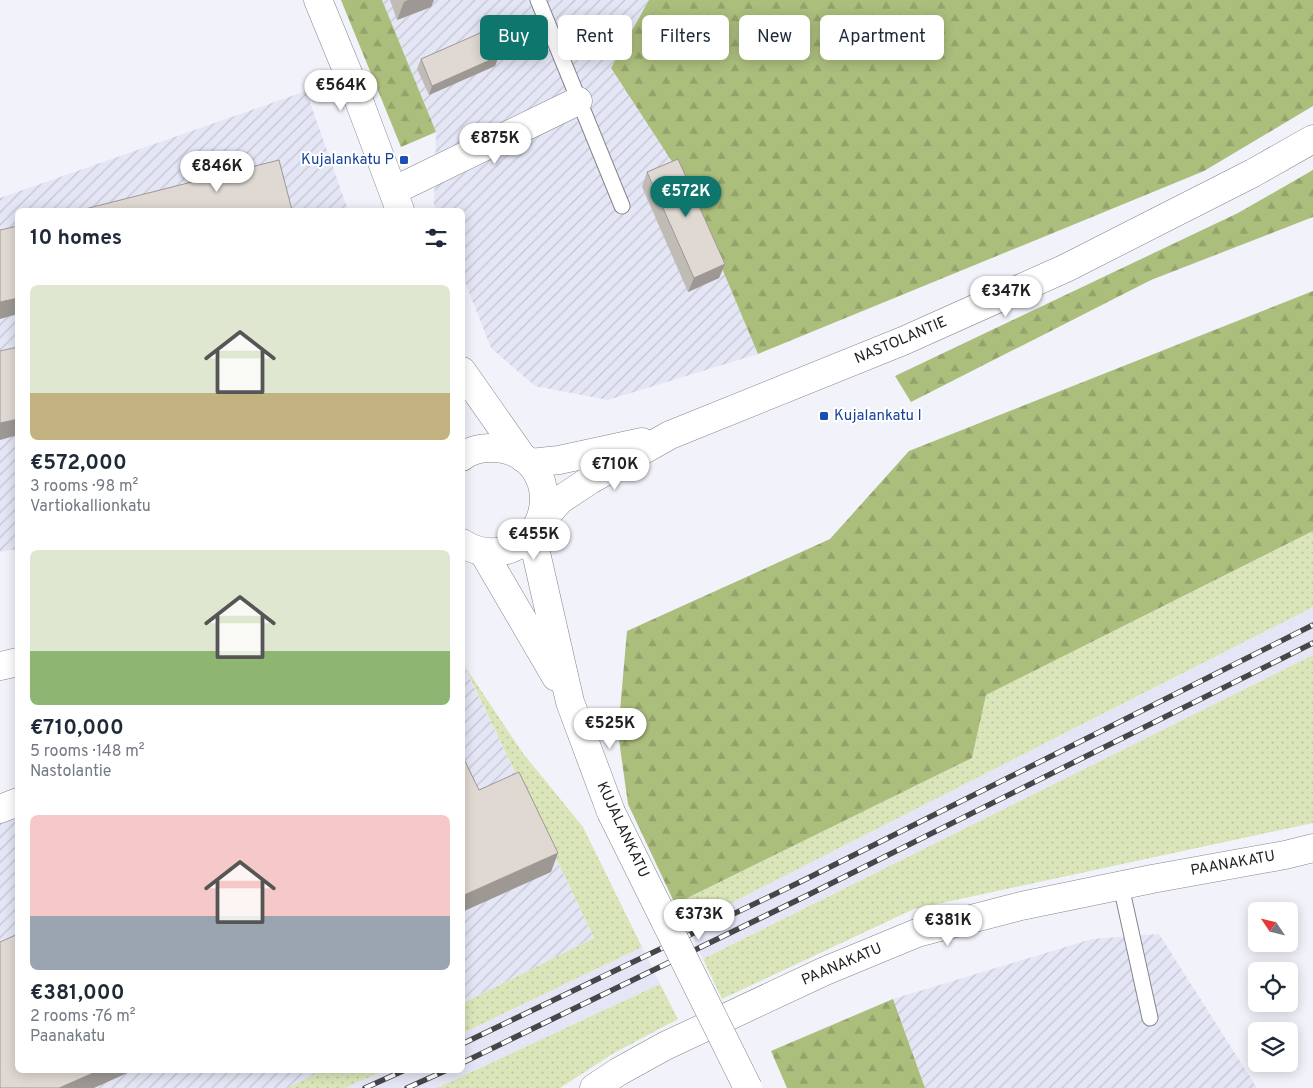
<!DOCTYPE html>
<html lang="en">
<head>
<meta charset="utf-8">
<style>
	:root { --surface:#fff; --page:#f2f2f3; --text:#1f2937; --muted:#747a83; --accent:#0f766e }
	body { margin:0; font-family:Overpass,sans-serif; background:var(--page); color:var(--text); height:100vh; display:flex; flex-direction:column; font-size:19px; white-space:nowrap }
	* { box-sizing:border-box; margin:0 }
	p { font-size:16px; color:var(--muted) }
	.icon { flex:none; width:28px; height:28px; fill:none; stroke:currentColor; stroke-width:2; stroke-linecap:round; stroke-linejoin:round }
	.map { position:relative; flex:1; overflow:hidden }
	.details { position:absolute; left:15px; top:208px; width:450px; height:865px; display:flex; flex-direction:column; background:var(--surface); border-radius:8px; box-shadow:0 2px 12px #0003 }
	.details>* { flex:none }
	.banner { position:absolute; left:480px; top:15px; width:475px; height:45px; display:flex; gap:10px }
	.needle { width:32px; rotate:305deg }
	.fabs { position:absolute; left:1248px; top:902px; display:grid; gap:10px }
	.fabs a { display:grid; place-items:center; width:50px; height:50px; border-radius:8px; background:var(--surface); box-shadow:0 2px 12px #0003; font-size:25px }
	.price { position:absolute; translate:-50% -42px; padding:0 11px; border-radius:18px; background:#fff; color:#222; font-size:16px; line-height:32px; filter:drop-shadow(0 1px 2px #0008) }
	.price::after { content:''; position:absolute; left:50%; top:30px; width:15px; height:11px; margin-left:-8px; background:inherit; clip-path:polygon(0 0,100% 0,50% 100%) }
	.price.selected { background:var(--accent); color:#fff }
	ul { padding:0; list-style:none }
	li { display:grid; align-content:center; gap:10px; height:265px; padding:0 15px }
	li span { display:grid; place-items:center; height:155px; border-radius:8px; color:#555 }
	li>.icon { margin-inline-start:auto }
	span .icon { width:90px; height:90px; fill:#fffc; stroke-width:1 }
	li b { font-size:21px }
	h2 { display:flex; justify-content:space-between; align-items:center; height:60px; padding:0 15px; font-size:21px }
	.tag { padding:0 18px; border-radius:8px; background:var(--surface); box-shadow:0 2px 12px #0003; font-size:18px; line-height:45px }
	.tag.selected { background:var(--accent); color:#fff }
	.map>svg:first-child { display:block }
	.built { fill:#e4e6f5 }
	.industrial { fill:url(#industrial-furrows) }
	.grass { fill:url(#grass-dots) }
	.forest { fill:url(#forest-firs) }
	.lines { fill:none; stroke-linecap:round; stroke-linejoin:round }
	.service-casing { stroke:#84858d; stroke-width:17 }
	.minor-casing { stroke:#84858d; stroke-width:29 }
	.tertiary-casing { stroke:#84858d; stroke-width:29 }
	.secondary-casing { stroke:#84858d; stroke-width:29 }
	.service { stroke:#fff; stroke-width:15 }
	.minor { stroke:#fff; stroke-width:28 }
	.tertiary { stroke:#fff; stroke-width:28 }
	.secondary { stroke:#fff; stroke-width:28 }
	.rail-casing { stroke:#45454a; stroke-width:5.5 }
	.rail { stroke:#fff; stroke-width:4; stroke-dasharray:11; stroke-linecap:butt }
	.tertiary-bridge-casing { stroke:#84858d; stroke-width:29; stroke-linecap:butt }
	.tertiary-bridge { stroke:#fff; stroke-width:28 }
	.wall { fill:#c1bbb5 }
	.shaded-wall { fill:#9d9894 }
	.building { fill:#e0d9d3; stroke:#9d9894 }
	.transit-dot { fill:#1a4fb4; stroke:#fff; stroke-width:2 }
	.labels { text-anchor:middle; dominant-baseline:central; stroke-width:4; stroke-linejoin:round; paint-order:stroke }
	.transit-label { font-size:15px; fill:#164399; stroke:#fff; text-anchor:end }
	.street-label { font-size:15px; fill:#222226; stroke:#fff }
</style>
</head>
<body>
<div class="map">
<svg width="1313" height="1088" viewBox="0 0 1313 1088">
	<defs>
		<pattern id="industrial-furrows" width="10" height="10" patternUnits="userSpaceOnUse" patternTransform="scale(1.25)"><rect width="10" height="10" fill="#e4e6f5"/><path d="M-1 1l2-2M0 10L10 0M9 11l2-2" fill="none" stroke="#c3c5d2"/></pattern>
		<pattern id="grass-dots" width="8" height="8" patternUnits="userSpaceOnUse" patternTransform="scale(1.25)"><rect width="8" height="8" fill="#dae6ba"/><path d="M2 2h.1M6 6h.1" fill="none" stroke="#bbc5a0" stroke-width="1.8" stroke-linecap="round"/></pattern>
		<pattern id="forest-firs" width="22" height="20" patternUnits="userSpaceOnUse" patternTransform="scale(1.25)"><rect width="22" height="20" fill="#acbe7c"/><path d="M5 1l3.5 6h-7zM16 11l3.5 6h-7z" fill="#94a36b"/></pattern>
	</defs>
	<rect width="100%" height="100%" fill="#f2f2fb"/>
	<!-- built -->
	<g class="built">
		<path d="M1313,607V655L703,959L686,926Z"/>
		<path d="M642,947L660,984L437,1088H345L385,1070H462L463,1033Z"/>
	</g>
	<!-- industrial -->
	<g class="industrial">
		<path d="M382,0H649L611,68L686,183L758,354L608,400L535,386L491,348L463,277L462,210H436L434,205L436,132Z"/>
		<path d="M306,91L348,210H18L17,549L0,552V198Z"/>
		<path d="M463,664L594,938L463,1003Z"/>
		<path d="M17,814L18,1070H324L287,1088H0V823Z"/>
		<path d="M1159,934L1257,1088H925L893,999L1092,939Z"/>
	</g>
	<!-- grass -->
	<g class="grass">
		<path d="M1313,531V607L686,926L675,904L972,758L986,695Z"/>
		<path d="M1313,655V823L914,909L722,999L703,959Z"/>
		<path d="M464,665L522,752L583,827L642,947L463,1033V1003L594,938Z"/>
		<path d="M660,984L678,1019L614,1053L560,1088H437Z"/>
		<path d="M324,1070H385L345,1088H287Z"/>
	</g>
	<!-- forest -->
	<g class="forest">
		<path d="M341,0H382L436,132L401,147Z"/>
		<path d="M649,0H1313V106L1204,171L758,354L686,183L611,68Z"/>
		<path d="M1313,170V217L1151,280L911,402L895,376L1238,213Z"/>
		<path d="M1313,291V531L986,695L972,758L675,904L628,804L618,733L627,631L830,539L909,451Z"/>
		<path d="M893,999L925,1088H787L771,1051Z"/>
	</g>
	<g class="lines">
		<!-- service casing -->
		<g class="service-casing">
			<g id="service">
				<path d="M538,0L622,206"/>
				<path d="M1121,886L1150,1018"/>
			</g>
		</g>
		<!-- minor casing -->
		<g class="minor-casing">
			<g id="minor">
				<path d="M393,191L578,101"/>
				<path d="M0,809L18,802"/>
				<path d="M594,1088L618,1072L665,1046L825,971L917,933L1021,906L1152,879L1285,855L1313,848"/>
			</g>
		</g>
		<!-- tertiary casing -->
		<g class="tertiary-casing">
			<g id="tertiary">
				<path d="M318,0L355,90L400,210"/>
				<path d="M462,371L523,458"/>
				<path d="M532,535L570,702L611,812"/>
				<path d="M483,552L556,677"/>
			</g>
		</g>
		<!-- secondary casing -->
		<g class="secondary-casing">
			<g id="secondary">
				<path d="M462,457C473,448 489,447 503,449C558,460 557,538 503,551C489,554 474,551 462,543"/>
				<path d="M530,463L559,460L642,442"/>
				<path d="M540,522L560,500L590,480L670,435L903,341L1066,268L1253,173L1313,139"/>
				<path d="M0,666L18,662"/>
			</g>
		</g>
		<!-- service -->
		<use href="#service" class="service"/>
		<!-- minor -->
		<use href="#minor" class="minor"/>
		<!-- tertiary -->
		<use href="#tertiary" class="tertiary"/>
		<!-- secondary -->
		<use href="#secondary" class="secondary"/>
		<!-- rail casing -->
		<g class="rail-casing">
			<g id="rail">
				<path d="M462,1044L802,881L1313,625"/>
				<path d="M462,1063L808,895L1313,643"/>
				<path d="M365,1088L405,1070"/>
				<path d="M407,1088L447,1070"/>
			</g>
		</g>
		<!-- rail -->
		<use href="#rail" class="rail"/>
		<!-- tertiary-bridge casing -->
		<g class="tertiary-bridge-casing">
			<path id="tertiary-bridge" d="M611,812L748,1088"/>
		</g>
		<!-- tertiary-bridge -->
		<use href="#tertiary-bridge" class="tertiary-bridge"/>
	</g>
	<!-- wall -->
	<g class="wall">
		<path d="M390,0H434L431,7L397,20Z"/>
		<path d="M499,56L495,66L429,95L417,69L421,59Z"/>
		<path d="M647,172L725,264L719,278L688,292L642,187Z"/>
	</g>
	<!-- shaded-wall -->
	<g class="shaded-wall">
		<path d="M408,0H434L431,7L397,20L404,2Z"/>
		<path d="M499,56L495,66L429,95L432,86Z"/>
		<path d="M725,264L719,278L688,292L694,278Z"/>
		<path d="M18,298V314L0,319V302Z"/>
		<path d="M18,419V435L0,440V423Z"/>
		<path d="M558,853L551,872L462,912V896Z"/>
		<path d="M100,1070H134L94,1088H59Z"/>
	</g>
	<!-- building -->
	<g class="building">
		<path d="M487,30L499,56L432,86L421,59Z"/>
		<path d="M678,159L725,264L694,278L647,172Z"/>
		<path d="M279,160L292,210H81Z"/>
		<path d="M18,226V298L0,302V230Z"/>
		<path d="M18,347V419L0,423V351Z"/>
		<path d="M462,755L479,790L519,772L558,853L462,896Z"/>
		<path d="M18,934V1070H100L59,1088H0V942Z"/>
	</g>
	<!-- markers -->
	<g class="transit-dot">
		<rect x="399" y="155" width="10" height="10" rx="2.5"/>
		<rect x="819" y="411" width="10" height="10" rx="2.5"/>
	</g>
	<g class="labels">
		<!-- transit labels -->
		<g class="transit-label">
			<text x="394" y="160">Kujalankatu P</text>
			<text x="834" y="416" text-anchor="start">Kujalankatu I</text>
		</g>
		<!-- street labels -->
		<g class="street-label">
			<text transform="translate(901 341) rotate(-23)">NASTOLANTIE</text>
			<text transform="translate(622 830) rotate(65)">KUJALANKATU</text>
			<text transform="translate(1233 864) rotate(-10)">PAANAKATU</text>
			<text transform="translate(842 965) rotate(-23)">PAANAKATU</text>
		</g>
	</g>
</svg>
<div class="fabs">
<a><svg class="needle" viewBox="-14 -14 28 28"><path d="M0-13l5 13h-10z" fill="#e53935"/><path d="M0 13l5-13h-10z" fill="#747a83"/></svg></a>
<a><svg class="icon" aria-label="locate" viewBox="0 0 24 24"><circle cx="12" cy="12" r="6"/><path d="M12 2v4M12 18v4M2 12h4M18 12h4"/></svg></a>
<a><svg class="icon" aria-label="layers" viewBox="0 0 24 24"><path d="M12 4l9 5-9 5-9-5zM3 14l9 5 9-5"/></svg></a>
</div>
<b class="price" style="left:341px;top:112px">€564K</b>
<b class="price" style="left:495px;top:165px">€875K</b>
<b class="price" style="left:217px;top:193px">€846K</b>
<b class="price selected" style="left:686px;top:218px">€572K</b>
<b class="price" style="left:1006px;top:318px">€347K</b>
<b class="price" style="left:615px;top:491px">€710K</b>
<b class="price" style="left:534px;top:561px">€455K</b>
<b class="price" style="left:610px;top:750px">€525K</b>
<b class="price" style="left:699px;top:941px">€373K</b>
<b class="price" style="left:948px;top:947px">€381K</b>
<div class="banner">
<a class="tag selected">Buy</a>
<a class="tag">Rent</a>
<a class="tag">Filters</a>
<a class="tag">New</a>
<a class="tag">Apartment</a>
</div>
<section class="details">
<h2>10 homes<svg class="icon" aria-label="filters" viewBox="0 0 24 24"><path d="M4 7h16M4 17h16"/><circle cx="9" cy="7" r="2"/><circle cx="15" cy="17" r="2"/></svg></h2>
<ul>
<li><span style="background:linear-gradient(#dfe7d0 70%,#c2b280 0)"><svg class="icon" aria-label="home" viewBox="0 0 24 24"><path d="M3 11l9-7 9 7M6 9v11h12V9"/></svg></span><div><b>€572,000</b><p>3 rooms · 98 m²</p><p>Vartiokallionkatu</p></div></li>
<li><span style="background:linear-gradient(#dfe7d0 65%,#8fb573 0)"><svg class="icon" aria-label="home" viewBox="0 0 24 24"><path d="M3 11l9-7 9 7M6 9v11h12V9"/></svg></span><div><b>€710,000</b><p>5 rooms · 148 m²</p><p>Nastolantie</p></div></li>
<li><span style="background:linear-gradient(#f6c9c9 65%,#9aa5b1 0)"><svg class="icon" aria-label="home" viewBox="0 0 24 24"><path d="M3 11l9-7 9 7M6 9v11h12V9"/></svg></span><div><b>€381,000</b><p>2 rooms · 76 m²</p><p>Paanakatu</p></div></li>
</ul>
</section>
</div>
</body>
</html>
